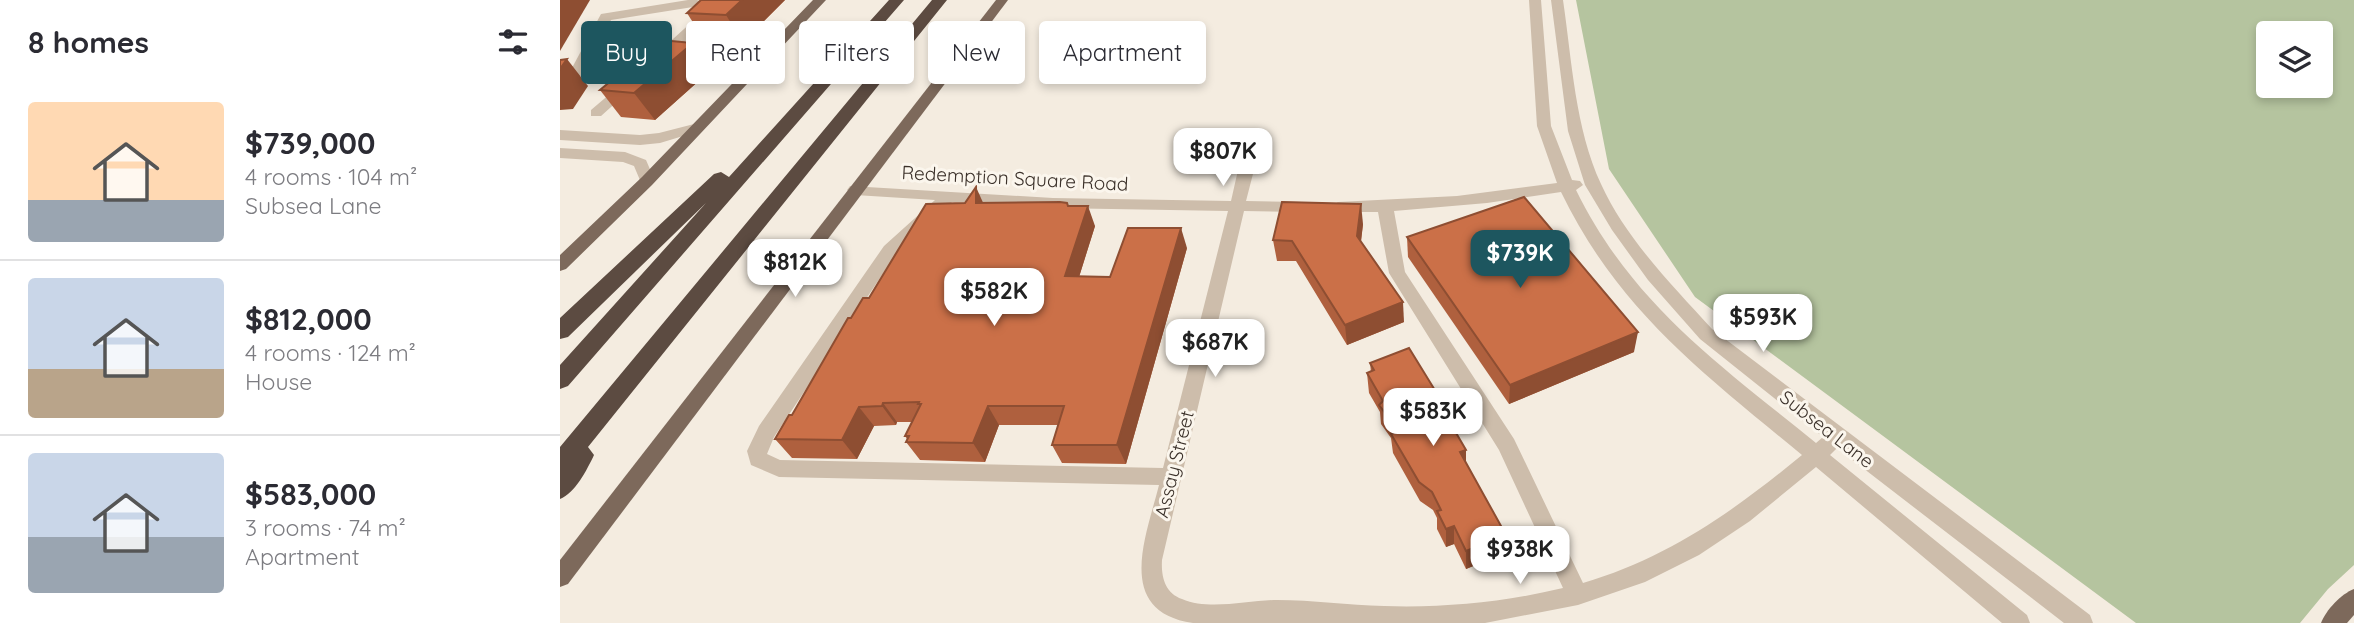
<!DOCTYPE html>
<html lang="en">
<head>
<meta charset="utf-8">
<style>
	:root { --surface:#fff; --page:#f7f7f7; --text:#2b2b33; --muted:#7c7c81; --line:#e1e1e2; --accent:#1d565f }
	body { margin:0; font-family:Quicksand,sans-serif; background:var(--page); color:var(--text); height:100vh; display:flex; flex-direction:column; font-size:26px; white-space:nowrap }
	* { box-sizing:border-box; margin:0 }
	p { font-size:23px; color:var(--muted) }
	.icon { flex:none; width:38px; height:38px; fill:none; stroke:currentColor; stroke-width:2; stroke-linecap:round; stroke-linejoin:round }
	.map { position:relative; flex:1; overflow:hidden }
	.drawer { display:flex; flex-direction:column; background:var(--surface); width:560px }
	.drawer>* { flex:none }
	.hud { position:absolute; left:21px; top:21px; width:665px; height:63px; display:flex; gap:14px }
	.controls { position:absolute; left:1696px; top:21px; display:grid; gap:14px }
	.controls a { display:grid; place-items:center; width:77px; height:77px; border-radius:7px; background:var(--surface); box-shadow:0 4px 10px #0003; font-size:35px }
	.price { position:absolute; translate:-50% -60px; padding:0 16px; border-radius:14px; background:#fff; color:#222; font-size:23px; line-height:46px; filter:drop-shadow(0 2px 4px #0008) }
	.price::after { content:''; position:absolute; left:50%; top:42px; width:21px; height:16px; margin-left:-10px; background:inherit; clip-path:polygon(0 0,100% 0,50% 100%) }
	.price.on { background:var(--accent); color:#fff }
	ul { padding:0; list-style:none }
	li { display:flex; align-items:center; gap:21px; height:175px; padding:0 28px }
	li+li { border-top:2px solid var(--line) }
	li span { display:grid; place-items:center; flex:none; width:196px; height:140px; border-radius:7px; color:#555 }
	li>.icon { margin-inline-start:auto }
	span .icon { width:84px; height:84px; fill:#fffc; stroke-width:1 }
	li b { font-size:30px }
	h2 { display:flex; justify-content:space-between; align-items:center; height:84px; padding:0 28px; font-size:30px }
	.tag { padding:0 24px; border-radius:7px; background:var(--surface); box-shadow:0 4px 10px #0003; font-size:24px; line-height:63px }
	.tag.on { background:var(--accent); color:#fff }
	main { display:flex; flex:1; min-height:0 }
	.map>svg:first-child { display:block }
	.green { fill:#b5c49f; fill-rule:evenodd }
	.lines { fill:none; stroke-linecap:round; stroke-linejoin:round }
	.minor { fill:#cdbdab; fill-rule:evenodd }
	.major { fill:#7d695b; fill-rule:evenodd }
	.highway { fill:#5c4b41; fill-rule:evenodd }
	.wall { fill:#af603e }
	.shaded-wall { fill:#8e4e32 }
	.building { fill:#cb7048; stroke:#8e4e32; stroke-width:2 }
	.labels { text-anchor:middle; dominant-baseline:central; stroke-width:6; stroke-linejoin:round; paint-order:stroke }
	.street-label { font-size:19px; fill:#3b312a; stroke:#fbf6ed }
</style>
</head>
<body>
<main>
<section class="drawer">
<h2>8 homes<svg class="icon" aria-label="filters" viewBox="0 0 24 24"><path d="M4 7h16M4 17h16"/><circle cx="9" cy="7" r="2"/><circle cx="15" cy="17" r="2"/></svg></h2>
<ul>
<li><span style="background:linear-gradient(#ffd9b3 70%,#9aa5b1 0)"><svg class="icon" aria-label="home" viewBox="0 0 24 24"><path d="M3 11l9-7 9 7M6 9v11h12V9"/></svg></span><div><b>$739,000</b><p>4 rooms · 104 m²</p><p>Subsea Lane</p></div></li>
<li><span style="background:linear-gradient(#c9d6e8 65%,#b9a48a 0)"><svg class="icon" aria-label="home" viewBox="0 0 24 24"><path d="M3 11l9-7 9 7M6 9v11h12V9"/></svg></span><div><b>$812,000</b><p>4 rooms · 124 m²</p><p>House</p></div></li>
<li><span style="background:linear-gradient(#c9d6e8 60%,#9aa5b1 0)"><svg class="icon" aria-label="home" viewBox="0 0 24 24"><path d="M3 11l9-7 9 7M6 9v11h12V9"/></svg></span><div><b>$583,000</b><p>3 rooms · 74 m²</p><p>Apartment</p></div></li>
</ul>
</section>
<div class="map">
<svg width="1794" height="623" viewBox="0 0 1794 623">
	<rect width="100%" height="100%" fill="#f4ece0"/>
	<!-- green -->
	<path class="green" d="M1016,0H1794V565L1768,589L1740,623H1576L1135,297L1049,169ZM1708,33H1760V86H1708Z"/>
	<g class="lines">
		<!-- minor -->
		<g class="minor">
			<path d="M128,0H137L160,9L104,61H94L92,58L145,10L133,7L51,20L27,66L83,68L90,72L41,116H31V110L71,76H0V68L13,66L41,14Z"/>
			<path d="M969,0H981L991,126L1012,180L1020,181L1023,185L1016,190C1072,304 1160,365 1256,443L1263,437L1140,339L1088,280L1052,230L1025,185L1008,131L991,0H1003C1012,61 1015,128 1041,184C1066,239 1112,285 1152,329L1530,615L1533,623H1504L1277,448L1270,455L1467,615L1470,623H1442L1256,467L1190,521L1139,555L1085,582L1018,605L925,623H633C554,611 586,537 599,485L219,477L191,465L187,451L199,426L324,246L375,200L295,195L290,194L287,190L290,186L493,198L671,201L678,170L686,165L694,170L686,201L743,202L751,207L743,212L684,211L602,560C601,577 605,593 622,599C650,611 688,600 717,600C753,600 788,605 824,606C884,608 945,602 1003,588L939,450L829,273L818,212H778L770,207L778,202L897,196L997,183L977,126ZM1001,192C1058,310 1144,374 1242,455C1174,511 1108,558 1023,583L954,439L845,272L834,211L927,203ZM392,202L493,208L668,211L603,468L220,460L207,454L214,437L336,254L372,224Z"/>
			<path d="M138,123L145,127L143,130L100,143L80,145L0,140V130L80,135L99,133Z"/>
			<path d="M0,148L65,152L86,160L95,181L87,186L82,185L74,166L63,162L0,158Z"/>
		</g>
		<!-- major -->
		<g class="major">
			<path d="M253,0H266L92,185L6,269L0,271V255L82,177Z"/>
			<path d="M436,0H448L8,584L0,587V560Z"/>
			<path d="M1794,589V615L1787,623H1761C1766,610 1781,594 1794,589Z"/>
		</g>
		<!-- highway -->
		<g class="highway">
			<path d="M329,0H344L8,386L0,389V365L146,203L8,337L0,339V318L154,174L161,172L169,177Z"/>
			<path d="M372,0H387L28,447L34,455C27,470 15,493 0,499V447Z"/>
		</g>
	</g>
	<!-- wall -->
	<g class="wall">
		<path d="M141,0H225L183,42L144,40L127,13Z"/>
		<path d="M151,70L95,120L61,117L40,90Z"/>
		<path d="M423,203L508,206L535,226L519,277H550L627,248L566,464L502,463L492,445L498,425H439L425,462L360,460L346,442L347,439L345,436L352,422H337L336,425L314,426L297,459L232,458L215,439L232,415L291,318L309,298Z"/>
		<path d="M803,224L801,242L844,322L787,345L736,261H717L713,240Z"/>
		<path d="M847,237L1074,352L949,404L848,257Z"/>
		<path d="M810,363L889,413V420L906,450V463L946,535L945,553L906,569L894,544L886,547L877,529V518L873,510L860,501L833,453L831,438L821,424L820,412L809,393L807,373L811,372Z"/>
	</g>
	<!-- shaded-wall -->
	<g class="shaded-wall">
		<path d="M0,0H30L0,51Z"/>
		<path d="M182,0H225L183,42L166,15Z"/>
		<path d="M133,43L151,70L95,120L74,93Z"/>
		<path d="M7,59L28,86L13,109L0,110V69Z"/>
		<path d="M416,187L425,207L416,203Z"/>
		<path d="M801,204L803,224L799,256L797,236Z"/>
		<path d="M528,206L535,226L513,296L505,276Z"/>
		<path d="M621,228L627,248L566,464L557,445Z"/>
		<path d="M843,302L844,322L787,345L785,325Z"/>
		<path d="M1078,332L1074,352L949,404L950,385Z"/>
		<path d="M323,403L337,422L336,425L322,406Z"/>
		<path d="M428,406L439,425L425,462L413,443Z"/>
		<path d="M299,407L314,426L297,459L282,440Z"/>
		<path d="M906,450V468L900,452Z"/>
		<path d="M894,526V544L886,547V529Z"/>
		<path d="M946,535L945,553L906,569V551Z"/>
	</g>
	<!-- building -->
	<g class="building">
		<path d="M141,0H182L166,15L127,13Z"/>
		<path d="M100,40L133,43L74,93L40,90Z"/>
		<path d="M7,59L0,69V60Z"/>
		<path d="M416,187V203L500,202L507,203L508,206H528L505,276L550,277L568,228H621L557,445H492L504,406H428L413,443L346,442L349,436H345L361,404H358L359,402L323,403L322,406L299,407L282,440L215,439L229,415H232L288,318H291L303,298H309L366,204L405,203Z"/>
		<path d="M964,197L1078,332L950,385L847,237Z"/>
		<path d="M722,202L801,204L797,236L843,302L785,325L732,241L713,240Z"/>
		<path d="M849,348L889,413L885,414L906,450L900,452L946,535L906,551L894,526L886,529L877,511L881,510L872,492L859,482L831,434L839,431L819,405L823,401L807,373L814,370L810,363Z"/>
	</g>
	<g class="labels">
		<!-- street labels -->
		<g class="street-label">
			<text transform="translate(455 178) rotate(3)">Redemption Square Road</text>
			<text transform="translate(1267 429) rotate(38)">Subsea Lane</text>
			<text transform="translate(614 464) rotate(-76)">Assay Street</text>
		</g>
	</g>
</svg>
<div class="controls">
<a><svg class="icon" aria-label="layers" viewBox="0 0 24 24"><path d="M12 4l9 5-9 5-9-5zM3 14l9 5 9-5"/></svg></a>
</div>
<b class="price" style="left:663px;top:188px">$807K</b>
<b class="price on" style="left:960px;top:290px">$739K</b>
<b class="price" style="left:235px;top:299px">$812K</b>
<b class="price" style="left:434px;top:328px">$582K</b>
<b class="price" style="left:1203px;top:354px">$593K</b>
<b class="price" style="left:655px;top:379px">$687K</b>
<b class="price" style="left:873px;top:448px">$583K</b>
<b class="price" style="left:960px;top:586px">$938K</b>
<div class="hud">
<a class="tag on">Buy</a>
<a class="tag">Rent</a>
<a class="tag">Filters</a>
<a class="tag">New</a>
<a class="tag">Apartment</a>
</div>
</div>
</main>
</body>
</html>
